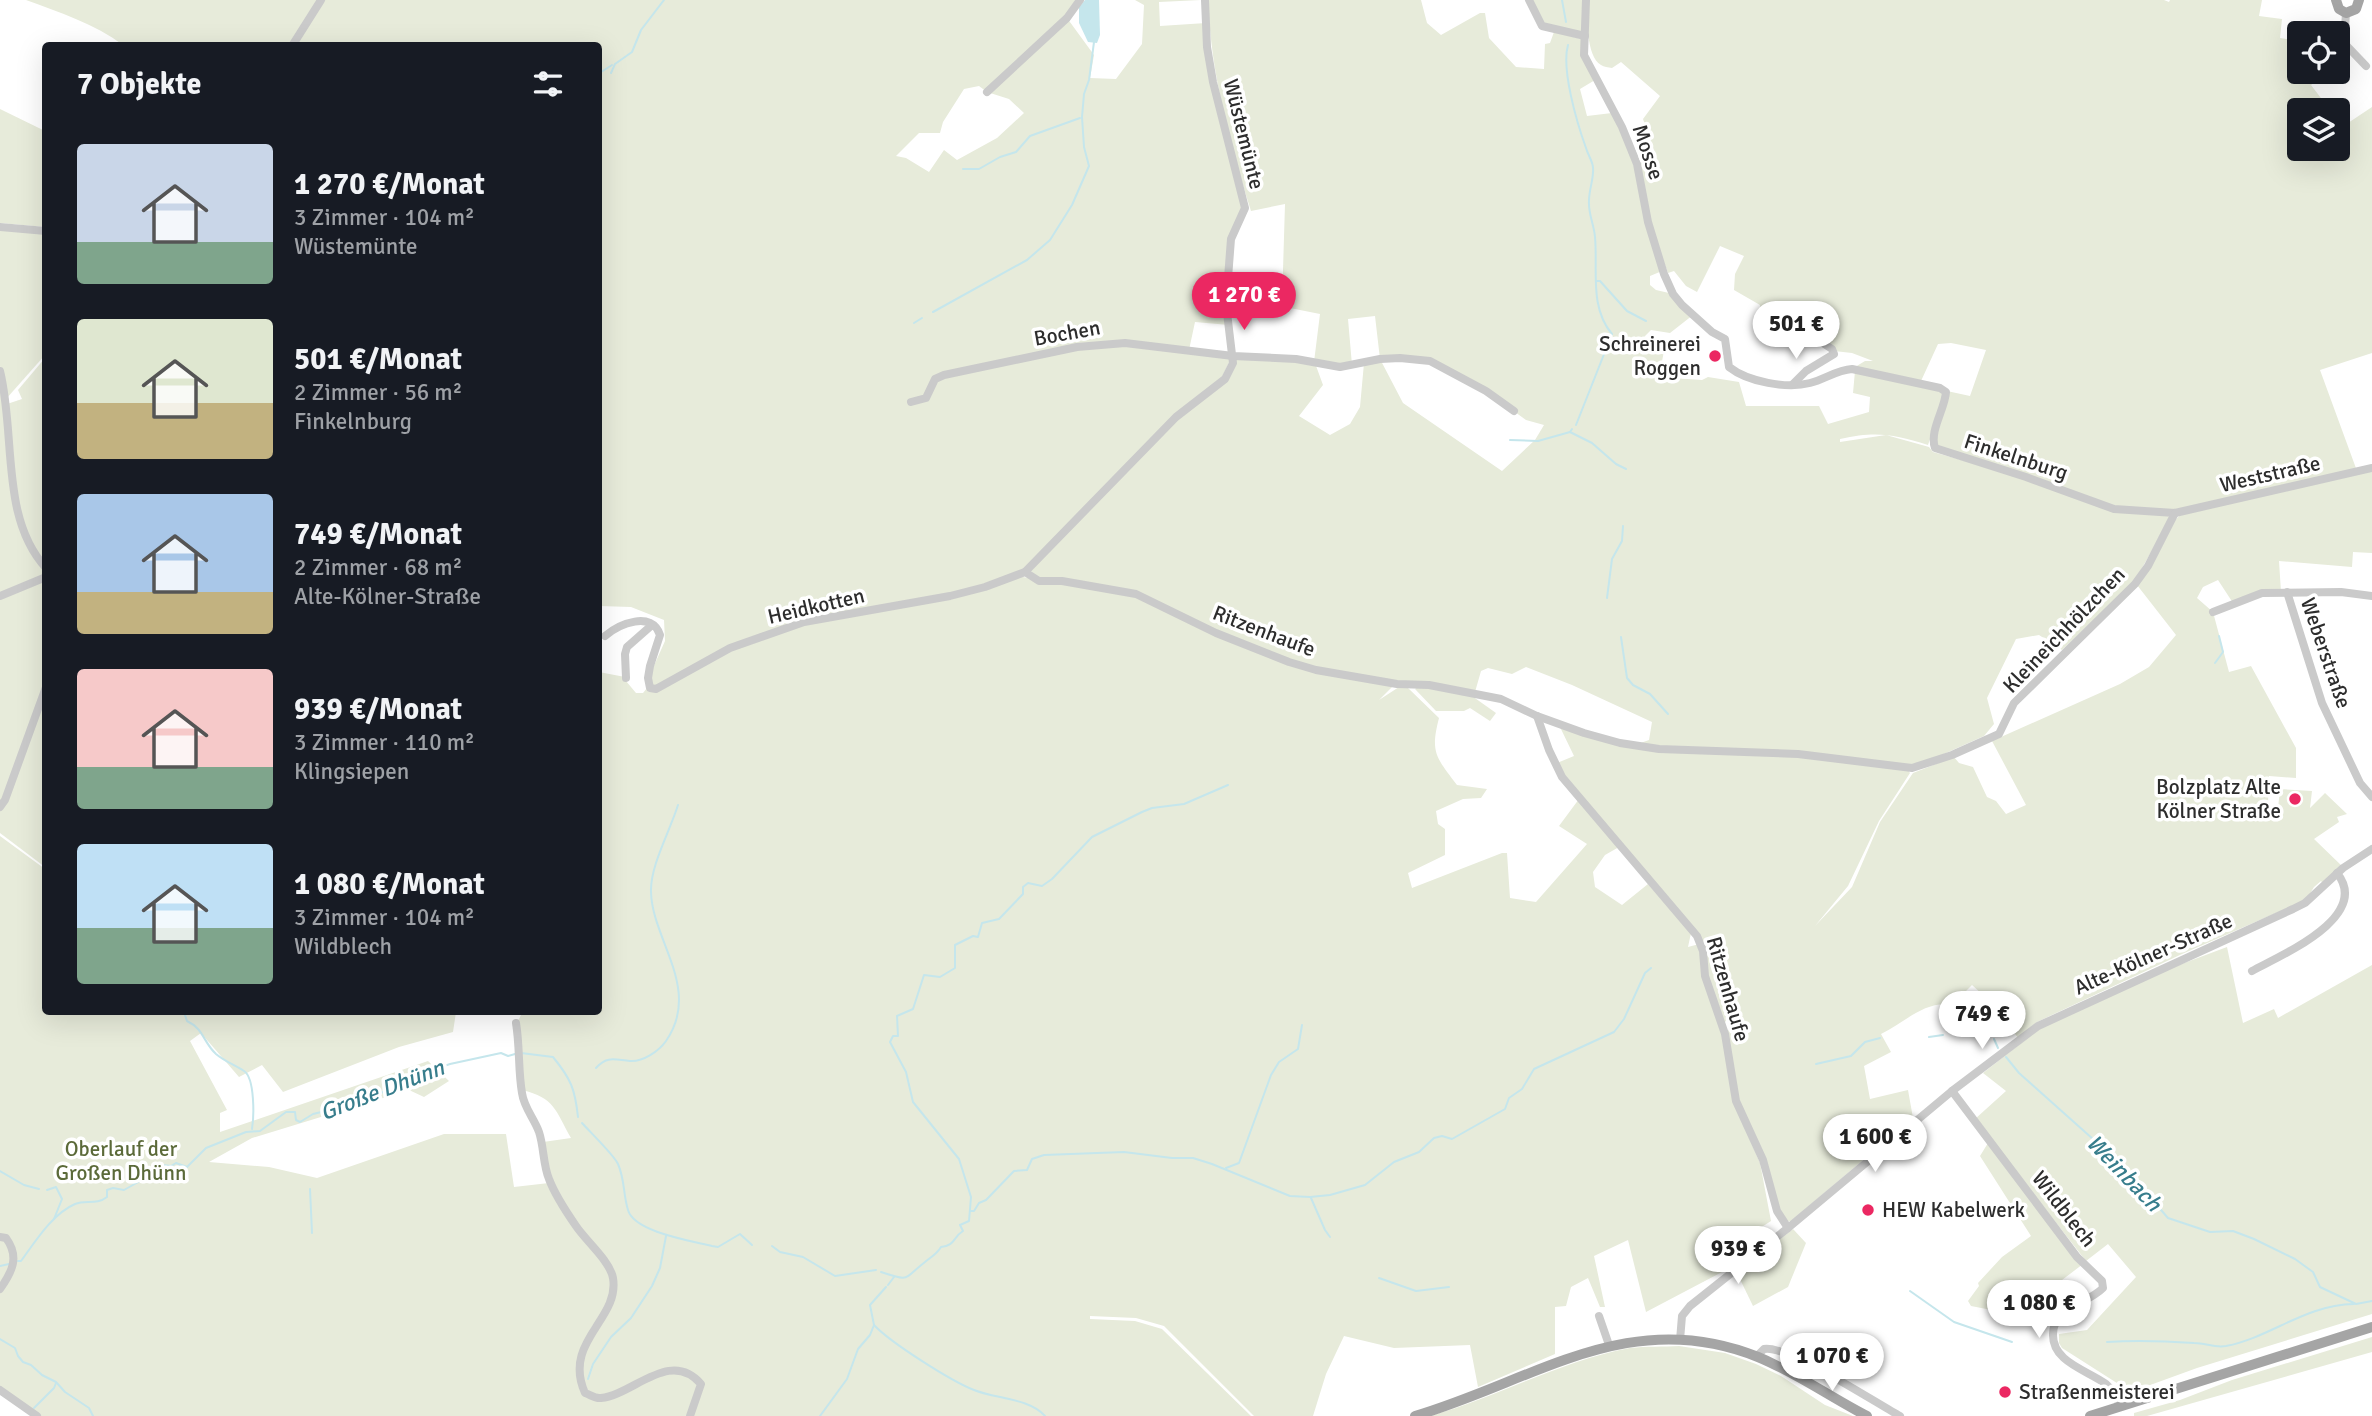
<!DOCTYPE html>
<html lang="de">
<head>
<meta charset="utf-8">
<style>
	:root { --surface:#171b24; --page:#20242c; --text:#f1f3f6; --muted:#9ea1a6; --accent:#eb2862 }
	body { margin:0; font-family:Signika,sans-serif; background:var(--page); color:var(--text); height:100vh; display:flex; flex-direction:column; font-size:26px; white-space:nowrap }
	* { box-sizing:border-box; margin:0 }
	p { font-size:23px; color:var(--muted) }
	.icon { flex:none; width:38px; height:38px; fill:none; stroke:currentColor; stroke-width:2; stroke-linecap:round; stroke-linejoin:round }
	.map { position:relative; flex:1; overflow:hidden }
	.sheet { position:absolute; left:42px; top:42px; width:560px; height:973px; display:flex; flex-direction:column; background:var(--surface); border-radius:7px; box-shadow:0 7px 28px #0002 }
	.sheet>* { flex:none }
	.fabs { position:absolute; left:2287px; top:21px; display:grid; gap:14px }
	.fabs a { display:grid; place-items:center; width:63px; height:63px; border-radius:7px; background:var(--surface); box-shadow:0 7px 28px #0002; font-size:35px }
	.price { position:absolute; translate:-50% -60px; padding:0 16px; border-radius:24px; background:#fff; color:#222; font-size:23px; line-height:46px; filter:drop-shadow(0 2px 4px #0008) }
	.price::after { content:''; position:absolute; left:50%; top:42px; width:21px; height:16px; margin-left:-10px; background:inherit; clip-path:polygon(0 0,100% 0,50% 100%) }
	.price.selected { background:var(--accent); color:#fff }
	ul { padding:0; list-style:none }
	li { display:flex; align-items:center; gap:21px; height:175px; padding:0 35px }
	li span { display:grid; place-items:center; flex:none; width:196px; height:140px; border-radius:7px; color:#555 }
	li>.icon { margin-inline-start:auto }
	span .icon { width:84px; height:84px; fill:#fffc; stroke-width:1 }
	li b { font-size:30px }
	h2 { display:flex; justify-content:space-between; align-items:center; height:84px; padding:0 35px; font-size:30px }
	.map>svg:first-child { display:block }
	.green { fill:#e7ebda; fill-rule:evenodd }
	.water { fill:#c5e6ec }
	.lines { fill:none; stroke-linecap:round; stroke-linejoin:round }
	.stream { stroke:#c5e6ec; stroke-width:2 }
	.minor { stroke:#cacaca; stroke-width:8 }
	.major { stroke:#a5a5a5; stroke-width:10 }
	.poi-dot { fill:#eb2862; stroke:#fff; stroke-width:2.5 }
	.labels { text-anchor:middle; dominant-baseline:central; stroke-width:7; stroke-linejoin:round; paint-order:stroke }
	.street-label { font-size:21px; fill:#2d2d2d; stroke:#fff }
	.poi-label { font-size:21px; fill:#2d2d2d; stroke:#fff; text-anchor:end }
	.park-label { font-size:21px; fill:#5b6a39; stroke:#fff }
	.water-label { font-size:23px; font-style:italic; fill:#377d8c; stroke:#fff }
</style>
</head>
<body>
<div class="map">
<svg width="2372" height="1416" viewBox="0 0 2372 1416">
	<rect width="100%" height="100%" fill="#fff"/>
	<!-- green -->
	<g class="green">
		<path d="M26,0H1080L1067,18L1094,55L1090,78L1116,79L1142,44L1144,5L1135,0H1201L1159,2L1160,26L1206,23L1205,48L1242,205L1231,239L1229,325L1195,322L1189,350L1231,358L1222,377L1175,416L1023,577L1135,596L1288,664L1394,685L1379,700L1399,687L1408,688L1439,718C1430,753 1436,757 1457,785L1487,789L1481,798L1463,799L1436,811L1438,824L1445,829V855L1408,873L1412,888L1502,853H1507L1510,898L1536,902L1587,844L1559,826L1579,799L1619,847L1605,855L1593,872L1595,887L1622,905L1648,884L1691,933L1688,947L1703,943L1565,777L1557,763L1574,756L1560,727L1635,745L1649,740L1652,722L1572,685L1526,667L1512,674L1488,668L1481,671L1475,692L1400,682L1314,667L1290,660L1217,630L1136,592L1037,578L1030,570L1154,439L1225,379L1233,356L1314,362L1320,314L1285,307L1282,303L1285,204L1251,211C1229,140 1211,74 1208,0H1421L1427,23L1441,35L1480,13H1485L1489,38L1516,67L1544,69L1545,44L1550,43L1554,32L1581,39L1595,80L1580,89L1587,116L1612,113L1631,155L1662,271L1650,276V285L1656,290L1669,293L1693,315L1670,333L1651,330L1645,336L1646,345L1664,351L1659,377L1702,380L1708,377L1739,382L1746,406H1819L1828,424L1869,412L1870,397L1853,393L1855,371L1943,392L1942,403L1928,445C1893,434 1876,431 1840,439V442L1886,435L1929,447L1933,452L2025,478L2114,511L2168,515L2170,519L2134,582L2062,650L2039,635L2016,639L1987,698L1994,724L1984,736L1908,770L1910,773L1879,821L1848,886L1815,926L1852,887L1880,822L1913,773L1954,757L1959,763L1973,767L1987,797L1996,801L2006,814L2026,805L1992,741L2120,684L2149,667L2176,635L2137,585L2175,520L2181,514L2175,511L2114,506L1937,447L1934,442L1947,391L1970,396L1986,350L1951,343L1938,344L1921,381L1855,367L1865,361H1873L1852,353L1834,351L1818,340L1821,310L1807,309L1800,314L1778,312L1773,327L1763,325L1760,305L1734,290L1735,274L1744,256L1720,246L1697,292L1686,286L1674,271L1668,273L1653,232L1640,163L1656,156L1643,119L1660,96L1621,62L1612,68C1608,67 1604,67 1601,65C1586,57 1587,15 1586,0H2164L2169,2L2170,0H2262L2259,16L2282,19L2280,38L2299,41L2300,72H2328L2311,85L2330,110H2300V149H2338V122L2342,127L2372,107V353L2320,370L2357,471L2372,468V553L2353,552L2352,567L2279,561L2281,592L2233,603L2218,580L2203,587L2197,598L2213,612L2229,672L2251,666L2296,748V778L2269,776L2268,804L2277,818L2280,789L2312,791L2310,808L2325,793L2347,814L2337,817L2339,822L2314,839L2343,867L2324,885L2321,881L2314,887L2306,900L2182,954L2037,1022L2018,1038L1995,1006L1972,985L1952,1005C1925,1000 1904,1023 1881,1034L1891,1052L1864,1066L1870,1099L1908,1090L1913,1118L1791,1221L1786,1222L1779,1210L1738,1100L1727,1033L1737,1014L1720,1025L1724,1034L1733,1101L1760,1163L1771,1221L1740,1241L1747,1255L1722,1272L1646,1312L1628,1240L1594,1256L1605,1307H1600L1588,1278L1571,1287L1566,1306L1555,1307V1354L1478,1387L1470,1345L1394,1348L1344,1336L1326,1374L1313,1416H1254L1164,1326L1136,1318L1090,1316V1319L1135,1321L1162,1329L1251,1416H691L702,1382L694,1373L677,1369L616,1393L598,1397C557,1376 599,1335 610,1309C613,1299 613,1286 615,1276L577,1226L551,1179L543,1142L571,1138C555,1110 555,1098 522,1090L517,1023L522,1013L521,1012H598L599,672L625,677L626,681L636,693H643L647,688L653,689L648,679L665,641L664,620L631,607L599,606L598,46L123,45C95,24 59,12 26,0ZM979,86L987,92L1009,99L1024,113L997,138L957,160L944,150L929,172L906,158L896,156L919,133H940L943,122L964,89ZM1375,316L1380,359L1364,363L1360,407L1350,424L1330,435L1299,416L1323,385L1315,363L1352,365L1348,319ZM1380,359L1430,361L1486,391L1526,420L1544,425L1535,440L1502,471L1403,403Z"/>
		<path d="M1529,0H1585L1581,32L1543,24Z"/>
		<path d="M0,109L45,131V227L0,223Z"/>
		<path d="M0,229L46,232L45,355L6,399L0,366Z"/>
		<path d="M45,358V566C39,558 29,550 25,540C4,499 8,449 7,404L22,399L18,390Z"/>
		<path d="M0,377C11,444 0,520 46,571L45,575L0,594Z"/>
		<path d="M45,579V683L0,805V598Z"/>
		<path d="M1419,686L1472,696L1496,713L1490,721L1470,708L1464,711H1436L1415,689Z"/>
		<path d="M45,690V867L0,833V808Z"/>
		<path d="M0,836L45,869L46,1012H456L453,1032L399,1047L283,1092L262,1065L239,1077L201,1033L190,1041L227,1110L220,1113V1132L428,1061L449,1081L424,1097L409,1090L252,1138L209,1162L269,1167L317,1178L444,1134H506L514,1187L549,1183L612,1277L607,1306L591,1328L579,1382L597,1400C629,1386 657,1369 692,1375L700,1385L687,1416H39L0,1389Z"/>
		<path d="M2227,947L2243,1023L2274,1009L2278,1018L2372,965V1314L2197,1368L2131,1392L2062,1348L2059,1343V1334L2087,1330L2136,1277L2108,1244L2086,1261L1975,1119L2006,1091L1983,1073L2039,1029L2171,968Z"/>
		<path d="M1988,1143L2083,1264L2045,1293L2037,1314L2007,1313L1971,1306L1968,1301L1979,1286L1978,1283L2002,1257L2031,1236L1980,1156Z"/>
		<path d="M1793,1229L1806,1243L1788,1287L1753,1306L1737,1273Z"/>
		<path d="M2372,1337V1352L2147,1416H2134V1413L2180,1400L2232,1380Z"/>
		<path d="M1679,1346L1725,1353L1756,1364L1781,1376L1825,1405L1853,1416H1430C1498,1397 1560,1361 1630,1348C1646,1346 1663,1347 1679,1346Z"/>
	</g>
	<!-- water -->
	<path class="water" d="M1085,0H1099L1100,35L1097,43L1088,42L1079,23V7Z"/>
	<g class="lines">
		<!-- stream -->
		<g class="stream">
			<path d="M1562,0L1566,22"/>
			<path d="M1568,45C1561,69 1577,123 1586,148C1588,155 1593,162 1593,168C1594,178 1589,190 1589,200C1588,214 1594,224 1595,237C1598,269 1589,307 1612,334L1576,425"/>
			<path d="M611,73L615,64L632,52L641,30L664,0"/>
			<path d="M598,74L612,65"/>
			<path d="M963,169H979L1000,157L1016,152L1030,136L1080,118"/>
			<path d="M1597,281H1600L1627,311L1646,321"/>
			<path d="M933,312L1027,260L1050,240L1072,205L1089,166L1084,147L1082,117L1084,94L1089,80L1094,42"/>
			<path d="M914,323L922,318"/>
			<path d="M1572,429L1570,432L1592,443L1616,464L1626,469"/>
			<path d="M1510,440L1538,441L1570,432"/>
			<path d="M1607,598L1612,559L1622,541L1623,526"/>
			<path d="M1621,637L1627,678L1633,685L1650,694L1668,714"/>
			<path d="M2215,663L2223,652L2219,636"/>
			<path d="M184,1012L187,1021C204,1029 203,1042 216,1054C224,1061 235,1065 244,1071C255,1078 254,1117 252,1129"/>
			<path d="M1929,1037L1943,1035"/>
			<path d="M1994,1039L1998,1048"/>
			<path d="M521,1053L553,1057C571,1079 575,1089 578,1117"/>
			<path d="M2006,1057L2019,1073L2103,1148L2135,1180L2168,1218L2210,1232L2233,1231L2254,1239L2295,1259L2313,1272L2320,1287L2356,1304L2372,1301"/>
			<path d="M1816,1064L1851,1056L1865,1042L1880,1038"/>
			<path d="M596,1068C607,1055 616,1060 630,1061C643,1062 659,1051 666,1041C702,989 652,940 651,892C650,866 670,831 678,805"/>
			<path d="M582,1123C590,1132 614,1155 618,1164C625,1180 623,1194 628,1210C634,1232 692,1241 712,1246L718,1247L740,1234L752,1245"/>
			<path d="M1226,1168L1239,1163L1271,1075L1279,1062L1298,1049L1302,1025"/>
			<path d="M0,1171L24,1185L39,1189"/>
			<path d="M310,1189L312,1233"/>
			<path d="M47,1190L56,1187L62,1199L54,1219"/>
			<path d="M1311,1198L1325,1230L1330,1237"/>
			<path d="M970,1211H974L979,1203L986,1200L1014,1171L1027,1170L1032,1159L1044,1155L1124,1152L1172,1158H1193L1212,1164L1290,1196L1310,1197L1330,1195L1365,1185L1394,1162L1419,1152L1434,1138L1442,1136L1452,1139L1505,1109L1509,1098L1522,1089L1534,1069L1614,1032L1624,1019L1645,973L1651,968"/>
			<path d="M772,1246L780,1252L803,1257L835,1276L876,1270"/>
			<path d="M18,1261H21C35,1242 52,1214 75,1204C86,1200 97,1205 107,1197V1190L113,1188L124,1190L140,1181L145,1174L151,1173L154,1164L171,1166L176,1163L187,1167L206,1148L246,1132L260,1131L286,1112H295L296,1120L300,1122L313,1114L338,1108L355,1098L366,1100L416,1076L450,1064L501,1053L508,1056L515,1054"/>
			<path d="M0,1266L9,1264"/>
			<path d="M881,1272C911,1282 903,1279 925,1262C931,1257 937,1254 941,1247C955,1246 953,1237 963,1231L960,1225L969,1221L971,1197L959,1159L913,1102L906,1072L890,1042L893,1036H898L897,1016L913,1009L924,975L940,977L955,968V945L973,936L978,937L982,923L999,919L1023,894V887L1028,883L1042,886L1052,879L1092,837L1142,812L1152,808L1184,804L1228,785"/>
			<path d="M1379,1278L1416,1291L1449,1287"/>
			<path d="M888,1285L894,1277"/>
			<path d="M1910,1291L1954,1322L2012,1342"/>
			<path d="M874,1325C891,1343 951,1381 974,1390C996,1399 1029,1398 1045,1416"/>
			<path d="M0,1339L15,1348L18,1356L23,1362L31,1365L42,1375L56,1382L65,1392L89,1408L93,1416"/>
			<path d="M2107,1342C2136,1340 2165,1341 2194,1343C2206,1343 2214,1348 2226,1346C2272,1337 2304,1305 2354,1304"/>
			<path d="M588,1379L593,1364L611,1337L631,1318L652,1286L660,1268L666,1236"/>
			<path d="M34,1408L54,1388L56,1383"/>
			<path d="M820,1416L847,1379L858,1349L870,1335L874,1325L870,1305L886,1287"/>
		</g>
		<!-- minor -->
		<g class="minor">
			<path d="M1529,0L1542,26L1585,36"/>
			<path d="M1586,0L1584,55L1622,127L1637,164L1648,222L1664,274L1673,294L1682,305L1712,332L1725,339L1729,367C1748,382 1787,389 1810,383C1825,379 1837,370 1852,369L1940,388L1946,392C1945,409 1929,431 1935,448L2026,477L2114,509L2175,513L2372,468"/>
			<path d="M2346,13L2344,43L2366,66"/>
			<path d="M292,46L321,0"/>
			<path d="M987,92L1067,18L1080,0"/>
			<path d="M0,227L46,231"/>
			<path d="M0,371C16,436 0,518 46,568"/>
			<path d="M1793,384L1806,371L1834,354L1832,349L1818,340"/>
			<path d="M911,402L926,398L935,379L944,375L1077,347L1125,343L1233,356L1296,359L1340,367L1380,359L1400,358L1430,361L1486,391L1514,411"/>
			<path d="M1025,572L1039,581H1062L1136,594L1216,633L1289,662L1316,670L1397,684L1429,685L1501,699L1537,716L1584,733L1620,743L1659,749L1798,754L1912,768L1952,755L1999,734L2014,703L2135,584L2148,566L2175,513"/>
			<path d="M2287,592L2322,703L2360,783L2372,797"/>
			<path d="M0,596L46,577"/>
			<path d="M2213,612L2262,593L2341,592L2372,596"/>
			<path d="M605,636C619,624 652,610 660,635L650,666L648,678L650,688L656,689L730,648L804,622L950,596L985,587L1025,572L1176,417L1225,379L1233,363L1226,304L1231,239L1245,208L1213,82L1207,47L1205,0"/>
			<path d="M626,678L625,654L627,647L652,625"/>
			<path d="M1537,716L1549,750L1562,777L1697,936L1703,951L1705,976L1725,1034L1736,1101L1763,1160L1777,1211L1788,1228"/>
			<path d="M0,807L5,800L46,687"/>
			<path d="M2252,971C2281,955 2372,917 2337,873"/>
			<path d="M516,1023C520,1047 518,1070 522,1093C524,1108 534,1118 539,1132C544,1147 543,1165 549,1179C555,1195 567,1213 576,1226C586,1241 610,1261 613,1278C620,1320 562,1341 585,1393C591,1395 595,1399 601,1398C633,1395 670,1348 701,1384L690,1416"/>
			<path d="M1952,1091L2077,1257L2102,1281L2103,1288C2091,1300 2074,1303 2062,1315C2056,1320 2053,1327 2053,1334C2052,1362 2087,1370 2106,1384C2113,1390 2117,1397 2120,1406"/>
			<path d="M0,1237L6,1238C20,1257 12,1272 0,1289"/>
			<path d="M1599,1316L1609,1345"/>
			<path d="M1680,1340L1682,1316L1690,1306L1788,1228L1952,1091L2038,1026L2293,909L2305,903L2343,868L2372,849"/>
			<path d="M1757,1356L1764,1349C1786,1344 1876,1403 1900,1416"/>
			<path d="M0,1390L37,1416"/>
		</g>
		<!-- major -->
		<g class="major">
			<path d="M2336,0L2339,9L2346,13L2356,9L2359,0"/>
			<path d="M1415,1416C1534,1381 1629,1305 1758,1357C1797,1373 1830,1397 1867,1416"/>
			<path d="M2090,1416L2372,1327"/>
		</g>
	</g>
	<!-- markers -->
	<g class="poi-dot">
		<circle cx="1715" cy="356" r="7"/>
		<circle cx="2295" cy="799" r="7"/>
		<circle cx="1868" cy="1210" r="7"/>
		<circle cx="2005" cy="1392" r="7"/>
	</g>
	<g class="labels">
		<!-- street labels -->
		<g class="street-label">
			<text transform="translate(1244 134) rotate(76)">Wüstemünte</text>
			<text transform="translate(1648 152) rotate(71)">Mosse</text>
			<text transform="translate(1067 333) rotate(-10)">Bochen</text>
			<text transform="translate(2016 457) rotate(18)">Finkelnburg</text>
			<text transform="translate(2270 474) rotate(-13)">Weststraße</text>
			<text transform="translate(816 606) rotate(-13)">Heidkotten</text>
			<text transform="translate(2064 630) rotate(-46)">Kleineichhölzchen</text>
			<text transform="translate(1264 631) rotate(21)">Ritzenhaufe</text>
			<text transform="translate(2326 653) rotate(71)">Weberstraße</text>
			<text transform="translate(2153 954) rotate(-24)">Alte-Kölner-Straße</text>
			<text transform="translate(1728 989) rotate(74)">Ritzenhaufe</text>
			<text transform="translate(2064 1209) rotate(52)">Wildblech</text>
		</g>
		<!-- poi labels -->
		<g class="poi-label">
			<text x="1701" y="344">Schreinerei<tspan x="1701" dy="24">Roggen</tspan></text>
			<text x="2281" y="787">Bolzplatz Alte<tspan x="2281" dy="24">Kölner Straße</tspan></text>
			<text x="1882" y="1210" text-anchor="start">HEW Kabelwerk</text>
			<text x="2019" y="1392" text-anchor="start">Straßenmeisterei</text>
		</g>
		<!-- park labels -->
		<g class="park-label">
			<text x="121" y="1149">Oberlauf der<tspan x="121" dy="24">Großen Dhünn</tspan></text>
		</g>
		<!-- water labels -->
		<g class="water-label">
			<text transform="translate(382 1090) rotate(-21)">Große Dhünn</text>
			<text transform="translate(2124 1173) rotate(46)">Weinbach</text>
		</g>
	</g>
</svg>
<div class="fabs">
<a><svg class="icon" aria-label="locate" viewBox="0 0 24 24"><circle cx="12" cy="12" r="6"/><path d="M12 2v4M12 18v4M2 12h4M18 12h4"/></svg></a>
<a><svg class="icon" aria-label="layers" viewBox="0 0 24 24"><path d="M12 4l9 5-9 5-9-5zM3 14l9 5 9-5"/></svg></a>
</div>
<b class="price selected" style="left:1244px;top:332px">1 270 €</b>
<b class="price" style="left:1796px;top:361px">501 €</b>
<b class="price" style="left:1982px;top:1051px">749 €</b>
<b class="price" style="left:1875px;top:1174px">1 600 €</b>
<b class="price" style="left:1738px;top:1286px">939 €</b>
<b class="price" style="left:2039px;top:1340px">1 080 €</b>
<b class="price" style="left:1832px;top:1393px">1 070 €</b>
<section class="sheet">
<h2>7 Objekte<svg class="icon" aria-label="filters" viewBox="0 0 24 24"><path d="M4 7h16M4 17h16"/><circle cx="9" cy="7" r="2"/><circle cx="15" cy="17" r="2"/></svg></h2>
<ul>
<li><span style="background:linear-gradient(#c9d6e8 70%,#7fa58c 0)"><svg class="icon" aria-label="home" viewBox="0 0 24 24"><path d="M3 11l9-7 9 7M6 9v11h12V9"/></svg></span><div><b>1 270 €/Monat</b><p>3 Zimmer · 104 m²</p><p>Wüstemünte</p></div></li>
<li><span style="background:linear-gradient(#dfe7d0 60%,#c2b280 0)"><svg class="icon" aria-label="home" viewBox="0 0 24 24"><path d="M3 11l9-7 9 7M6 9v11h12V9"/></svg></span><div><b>501 €/Monat</b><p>2 Zimmer · 56 m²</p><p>Finkelnburg</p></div></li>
<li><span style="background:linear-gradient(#a9c7e8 70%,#c2b280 0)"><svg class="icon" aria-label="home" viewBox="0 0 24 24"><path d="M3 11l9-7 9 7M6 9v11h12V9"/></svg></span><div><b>749 €/Monat</b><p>2 Zimmer · 68 m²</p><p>Alte-Kölner-Straße</p></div></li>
<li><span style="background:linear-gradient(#f6c9c9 70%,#7fa58c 0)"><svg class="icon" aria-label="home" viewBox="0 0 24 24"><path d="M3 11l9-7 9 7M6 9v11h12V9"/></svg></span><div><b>939 €/Monat</b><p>3 Zimmer · 110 m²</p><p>Klingsiepen</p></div></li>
<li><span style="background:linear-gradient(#bfe0f5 60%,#7fa58c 0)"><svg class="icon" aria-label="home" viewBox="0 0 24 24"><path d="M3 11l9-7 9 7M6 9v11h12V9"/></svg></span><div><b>1 080 €/Monat</b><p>3 Zimmer · 104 m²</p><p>Wildblech</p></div></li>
</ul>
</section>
</div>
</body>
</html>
